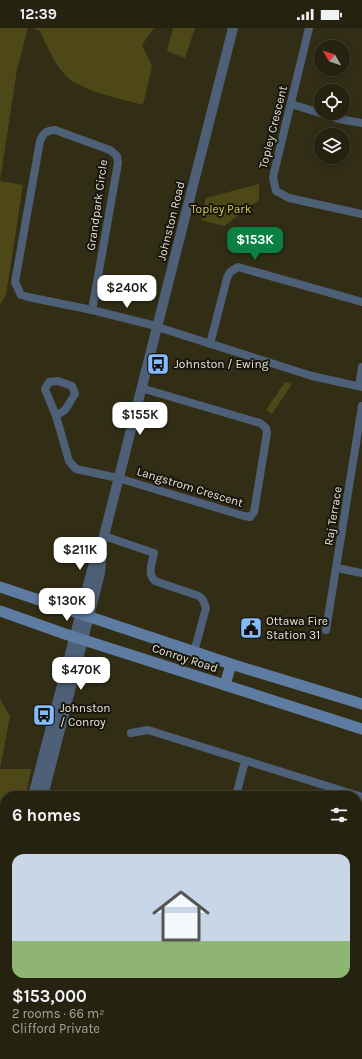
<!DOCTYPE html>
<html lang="en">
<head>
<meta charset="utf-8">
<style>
	:root { --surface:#262210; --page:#322f1e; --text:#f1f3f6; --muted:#a4a49f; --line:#423f30; --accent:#0b8043 }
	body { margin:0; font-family:Karla,sans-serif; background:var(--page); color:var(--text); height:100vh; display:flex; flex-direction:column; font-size:15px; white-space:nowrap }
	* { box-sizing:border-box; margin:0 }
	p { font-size:13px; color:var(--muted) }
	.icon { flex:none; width:22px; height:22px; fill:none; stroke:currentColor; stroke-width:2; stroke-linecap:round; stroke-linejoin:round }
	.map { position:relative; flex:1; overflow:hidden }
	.panel { position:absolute; left:0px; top:763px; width:362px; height:268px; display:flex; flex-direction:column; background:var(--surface); border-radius:16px 16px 0 0; box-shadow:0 2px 6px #0003,0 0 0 1px var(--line) }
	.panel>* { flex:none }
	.needle { width:26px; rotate:309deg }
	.fabs { position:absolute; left:314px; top:12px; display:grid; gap:8px }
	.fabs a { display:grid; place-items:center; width:36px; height:36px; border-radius:50%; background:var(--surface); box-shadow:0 2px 6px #0003,0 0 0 1px var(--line); font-size:20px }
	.price { position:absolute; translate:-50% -34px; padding:0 9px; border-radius:8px; background:#fff; color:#222; font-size:13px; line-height:26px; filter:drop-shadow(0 1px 2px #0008) }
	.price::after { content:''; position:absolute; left:50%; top:24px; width:12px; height:9px; margin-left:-6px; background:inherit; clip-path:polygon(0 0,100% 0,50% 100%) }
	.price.current { background:var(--accent); color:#fff }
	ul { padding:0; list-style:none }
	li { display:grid; align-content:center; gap:8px; height:212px; padding:0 12px }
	li span { display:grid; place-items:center; height:124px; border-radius:12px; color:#555 }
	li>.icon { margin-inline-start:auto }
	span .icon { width:72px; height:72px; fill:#fffc; stroke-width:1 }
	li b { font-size:17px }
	h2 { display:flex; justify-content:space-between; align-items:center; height:48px; padding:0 12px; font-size:17px }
	.status { display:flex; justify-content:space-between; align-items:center; height:28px; padding:0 20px; background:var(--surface); direction:ltr }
	.status svg { height:11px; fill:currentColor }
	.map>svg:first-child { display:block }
	.green { fill:#4e4819 }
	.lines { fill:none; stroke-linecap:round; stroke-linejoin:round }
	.minor { stroke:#4d6077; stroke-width:8 }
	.tertiary { stroke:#4d6077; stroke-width:10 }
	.secondary { stroke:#5e7ca1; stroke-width:11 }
	.labels { text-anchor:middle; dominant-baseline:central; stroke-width:4; stroke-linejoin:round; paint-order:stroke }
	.street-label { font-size:12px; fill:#e6e4d5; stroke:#18160c }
	.park-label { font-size:12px; fill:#d5c65b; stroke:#18160c }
	.poi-label { font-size:12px; fill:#e6e4d5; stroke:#18160c; text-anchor:start }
</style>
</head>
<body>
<div class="status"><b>12:39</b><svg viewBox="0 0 49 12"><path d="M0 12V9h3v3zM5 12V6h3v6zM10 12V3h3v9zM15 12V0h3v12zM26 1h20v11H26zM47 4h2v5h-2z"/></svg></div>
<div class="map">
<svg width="362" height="1031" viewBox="0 0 362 1031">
	<rect width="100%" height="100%" fill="#322e16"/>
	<!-- green -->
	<g class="green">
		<path d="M0,0H28L17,41L0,153L23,157L6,267L0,277Z"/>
		<path d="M32,0H154L142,17L152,38L143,77C122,71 80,63 65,47C54,35 47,18 40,3Z"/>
		<path d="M173,0H195L185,30L167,23Z"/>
		<path d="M259,156V172L224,198L201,192L206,170Z"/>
		<path d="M285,354L292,356L272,386L266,382Z"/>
		<path d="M0,671L10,688L0,741H31L26,768H5V873L0,898Z"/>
		<path d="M357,889L362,890V930L357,932Z"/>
	</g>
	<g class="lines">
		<!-- minor -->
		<g class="minor">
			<path d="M309,0L273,149L276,163L289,170L362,186"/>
			<path d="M291,76L339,91L362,95"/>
			<path d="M55,102L110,122L117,128L118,135L92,282L28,269L21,267L15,254L40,113C43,105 46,103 55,102Z"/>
			<path d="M92,282L148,296L312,348L362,359"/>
			<path d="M210,316L227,250L230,244L238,239L362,274"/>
			<path d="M359,358L362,339"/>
			<path d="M56,388L45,361L49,354L58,353L72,358L75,366L65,382L56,388L69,433L76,441L118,450L244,488L250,489L254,484L267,405L266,400L260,395L141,360"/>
			<path d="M104,508L154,525C152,535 147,546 155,553L199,568L203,572L206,580L194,624"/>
			<path d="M337,540L362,545"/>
			<path d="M326,602L362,378"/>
			<path d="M131,705L148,702L362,769"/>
			<path d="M236,768L245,733"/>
			<path d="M329,768L330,759"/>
			<path d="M188,1026L192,1031"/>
			<path d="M342,1026L345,1031"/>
			<path d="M96,1031L101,1026"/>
			<path d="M222,1031L232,1026"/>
		</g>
		<!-- tertiary -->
		<g class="tertiary">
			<path d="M33,768L92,542L104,508L233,0"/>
			<path d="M43,768L100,545L102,525"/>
			<path d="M107,1026L111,1031"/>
		</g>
		<!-- secondary -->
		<g class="secondary">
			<path d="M0,559L231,636L362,676"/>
			<path d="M0,583L65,606L362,701"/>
			<path d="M225,657L231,636"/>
		</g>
	</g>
	<!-- icons -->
	<defs>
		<g id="bus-square" transform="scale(1.15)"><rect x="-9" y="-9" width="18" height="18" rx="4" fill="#86bbfb" stroke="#18160c"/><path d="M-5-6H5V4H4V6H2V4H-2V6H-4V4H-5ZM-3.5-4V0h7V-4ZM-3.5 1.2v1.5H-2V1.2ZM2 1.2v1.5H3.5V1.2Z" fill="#111"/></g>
		<g id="civic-square" transform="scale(1.15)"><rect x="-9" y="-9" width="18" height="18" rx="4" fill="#86bbfb" stroke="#18160c"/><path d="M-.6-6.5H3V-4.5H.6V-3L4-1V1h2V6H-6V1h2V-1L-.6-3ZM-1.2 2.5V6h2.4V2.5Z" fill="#111"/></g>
	</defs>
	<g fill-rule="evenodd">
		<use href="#bus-square" x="158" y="336"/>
		<use href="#civic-square" x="251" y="600"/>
		<use href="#bus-square" x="44" y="687"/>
	</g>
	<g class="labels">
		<!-- street labels -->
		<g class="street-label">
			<text transform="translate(273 99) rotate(-76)">Topley Crescent</text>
			<text transform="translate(97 177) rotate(-82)">Grandpark Circle</text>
			<text transform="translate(171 193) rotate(-76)">Johnston Road</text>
			<text transform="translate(190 459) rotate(17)">Langstrom Crescent</text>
			<text transform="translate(333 488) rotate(-81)">Raj Terrace</text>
			<text transform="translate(185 630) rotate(18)">Conroy Road</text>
		</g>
		<!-- park labels -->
		<g class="park-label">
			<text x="221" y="181">Topley Park</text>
		</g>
		<!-- poi labels -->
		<g class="poi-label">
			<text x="174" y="336">Johnston / Ewing</text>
			<text x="266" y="593">Ottawa Fire<tspan x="266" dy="14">Station 31</tspan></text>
			<text x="60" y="680">Johnston<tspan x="60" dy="14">/ Conroy</tspan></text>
		</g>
	</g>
</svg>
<div class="fabs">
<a><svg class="needle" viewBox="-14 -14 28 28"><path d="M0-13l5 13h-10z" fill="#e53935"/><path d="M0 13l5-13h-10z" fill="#a4a49f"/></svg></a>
<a><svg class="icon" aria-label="locate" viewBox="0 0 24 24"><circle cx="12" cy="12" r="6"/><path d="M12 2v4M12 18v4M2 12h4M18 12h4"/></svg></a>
<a><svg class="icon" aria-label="layers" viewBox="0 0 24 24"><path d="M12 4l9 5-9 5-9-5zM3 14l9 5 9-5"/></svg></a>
</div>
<b class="price current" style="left:255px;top:233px">$153K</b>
<b class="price" style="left:127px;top:281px">$240K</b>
<b class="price" style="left:140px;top:408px">$155K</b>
<b class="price" style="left:80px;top:543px">$211K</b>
<b class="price" style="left:67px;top:594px">$130K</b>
<b class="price" style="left:81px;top:663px">$470K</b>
<section class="panel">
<h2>6 homes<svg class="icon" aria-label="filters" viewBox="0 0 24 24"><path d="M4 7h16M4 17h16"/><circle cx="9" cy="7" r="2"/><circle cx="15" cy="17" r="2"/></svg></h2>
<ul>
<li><span style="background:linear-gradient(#c9d6e8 70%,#8fb573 0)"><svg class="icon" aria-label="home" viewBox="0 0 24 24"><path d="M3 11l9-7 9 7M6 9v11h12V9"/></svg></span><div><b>$153,000</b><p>2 rooms · 66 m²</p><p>Clifford Private</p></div></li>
</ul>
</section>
</div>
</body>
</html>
